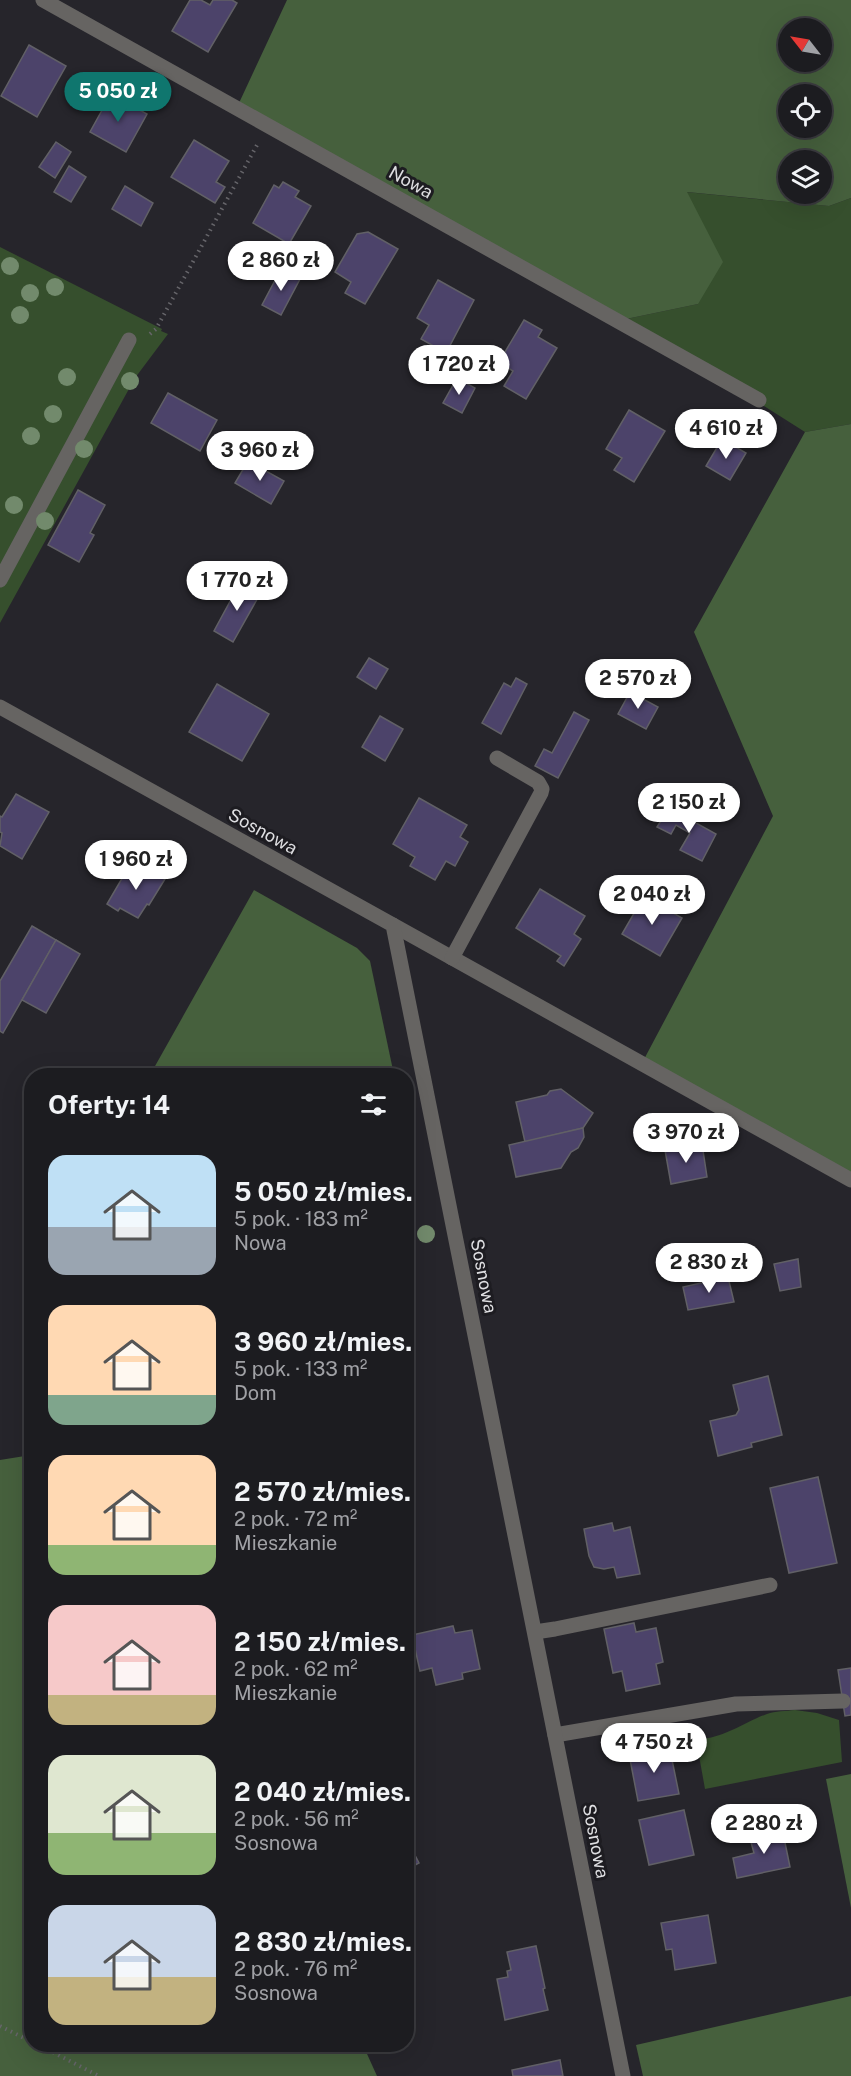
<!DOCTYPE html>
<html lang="pl">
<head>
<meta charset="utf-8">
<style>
	:root { --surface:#1c1c20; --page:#29292d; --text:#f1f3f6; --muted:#a0a1a5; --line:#3a3a3e; --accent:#0f766e }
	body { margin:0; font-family:"Public Sans",sans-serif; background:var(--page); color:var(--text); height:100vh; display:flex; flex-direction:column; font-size:22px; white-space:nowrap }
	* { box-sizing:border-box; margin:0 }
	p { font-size:20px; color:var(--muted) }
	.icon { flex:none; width:33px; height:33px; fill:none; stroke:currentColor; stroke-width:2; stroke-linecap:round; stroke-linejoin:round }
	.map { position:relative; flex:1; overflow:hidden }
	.panel { position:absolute; left:24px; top:1068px; width:390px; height:984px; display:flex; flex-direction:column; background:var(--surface); border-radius:24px; box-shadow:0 6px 24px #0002,0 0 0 2px var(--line) }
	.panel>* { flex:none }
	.needle { width:39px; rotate:301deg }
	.tools { position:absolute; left:778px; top:18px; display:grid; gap:12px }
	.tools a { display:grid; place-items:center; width:54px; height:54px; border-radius:50%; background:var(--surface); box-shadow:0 6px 24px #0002,0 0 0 2px var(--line); font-size:30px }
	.price { position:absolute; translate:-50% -51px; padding:0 14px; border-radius:21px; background:#fff; color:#222; font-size:20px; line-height:39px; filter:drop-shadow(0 2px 3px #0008) }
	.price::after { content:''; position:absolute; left:50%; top:36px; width:18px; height:14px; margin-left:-9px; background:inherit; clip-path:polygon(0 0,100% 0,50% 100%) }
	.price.on { background:var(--accent); color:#fff }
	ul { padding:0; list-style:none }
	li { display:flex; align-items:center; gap:18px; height:150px; padding:0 24px }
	li span { display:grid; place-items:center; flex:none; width:168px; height:120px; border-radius:18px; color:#555 }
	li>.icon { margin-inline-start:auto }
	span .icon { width:72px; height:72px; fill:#fffc; stroke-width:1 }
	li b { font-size:26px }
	h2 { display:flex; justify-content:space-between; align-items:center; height:72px; padding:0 24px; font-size:26px }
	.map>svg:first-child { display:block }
	.green { fill:#364f2d }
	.forest { fill:#46603d; fill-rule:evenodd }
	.building { fill:#4c436a; stroke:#616066; stroke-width:1.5 }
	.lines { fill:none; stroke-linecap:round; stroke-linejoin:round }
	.path { stroke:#66656a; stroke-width:4; stroke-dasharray:1.5 4.5; stroke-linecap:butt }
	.lane { stroke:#666462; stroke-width:15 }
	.street { stroke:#666462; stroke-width:15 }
	.tree { fill:#728a6c }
	.labels { text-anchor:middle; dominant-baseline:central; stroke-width:6; stroke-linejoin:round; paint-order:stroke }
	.street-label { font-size:18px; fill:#dedee1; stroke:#1d1c21 }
</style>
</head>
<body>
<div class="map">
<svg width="851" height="2076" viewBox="0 0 851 2076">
	<rect width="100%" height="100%" fill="#26252b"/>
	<!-- green -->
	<g class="green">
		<path d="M686,192L829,206L851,198V424L805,432L626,319L698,304Z"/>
		<path d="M0,247L162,329L161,331L168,334L135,378L0,623Z"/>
		<path d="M795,1710L817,1713L839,1720L842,1762L705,1789L696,1739C722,1740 744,1722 767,1714C775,1711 786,1711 795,1710Z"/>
	</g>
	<!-- forest -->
	<g class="forest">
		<path d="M287,0H851V198L829,206L687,192L723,262L698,304L626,319L239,103ZM789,28H822V62H789ZM789,94H822V128H789ZM789,160H822V194H789Z"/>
		<path d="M851,424V1182L641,1065L773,816L694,632L805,432Z"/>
		<path d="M254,890L357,948L370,961L394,1075H150Z"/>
		<path d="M406,1134L415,1175L407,1179H406Z"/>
		<path d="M31,1455L32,2044L363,2045L377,2076H0V1460Z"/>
		<path d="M851,1774V1908L826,1779Z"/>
		<path d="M851,1996V2076H643L636,2045Z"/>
	</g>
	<!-- building -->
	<g class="building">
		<path d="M190,0H201L210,5L213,0H232L237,3L208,52L172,31Z"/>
		<path d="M29,45L66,66L37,117L1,96Z"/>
		<path d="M111,94L147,114L126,152L90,132Z"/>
		<path d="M194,140L229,161L216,182L225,187L215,203L171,177Z"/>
		<path d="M56,142L71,152L55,178L39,167Z"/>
		<path d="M69,166L86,177L71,202L54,192Z"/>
		<path d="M283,182L299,191L295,197L311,206L289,244L253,223L274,185L279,188Z"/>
		<path d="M125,186L153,203L141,226L112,209Z"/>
		<path d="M368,232L398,249L365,304L345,293L351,282L335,272L357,234Z"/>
		<path d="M281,269L300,279L281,315L262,305Z"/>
		<path d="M438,280L474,300L446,353L421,339L429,325L417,318Z"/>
		<path d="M524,320L542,330L538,337L557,348L526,399L504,386L513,371L499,362Z"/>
		<path d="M457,378L475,388L462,413L443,403Z"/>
		<path d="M168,393L217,420L200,451L151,423Z"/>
		<path d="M629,410L665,431L634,482L614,470L622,458L606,449Z"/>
		<path d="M722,439L746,453L730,480L706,466Z"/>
		<path d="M248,461L284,481L271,504L235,483Z"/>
		<path d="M78,490L105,505L90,533L94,535L79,562L48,545Z"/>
		<path d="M240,583L260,594L233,642L214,631Z"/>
		<path d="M369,658L388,669L376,689L357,677Z"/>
		<path d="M516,678L527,684L501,734L482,723L504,683L511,687Z"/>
		<path d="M217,684L269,714L242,761L189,732Z"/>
		<path d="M630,692L658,707L646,729L618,714Z"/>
		<path d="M574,712L589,720L558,778L535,766L544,749L552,753Z"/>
		<path d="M380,716L403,729L385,761L362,747Z"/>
		<path d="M16,794L49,812L22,859L0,846L2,833L0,832V816L2,817Z"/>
		<path d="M419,798L467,825L460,837L468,842L455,866L446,861L435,880L410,866L415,857L393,844Z"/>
		<path d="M669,808L716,834L702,861L680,850L690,833L676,825L671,834L657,827Z"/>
		<path d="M131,863L165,879L149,905L147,904L138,918L120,908L118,911L107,904Z"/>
		<path d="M540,889L585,916L574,934L581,939L564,966L557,961L561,956L516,928Z"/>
		<path d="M644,896L682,918L660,956L622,934Z"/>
		<path d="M32,926L56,940L3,1033L0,1031V981Z"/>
		<path d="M56,940L80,954L46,1013L22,1000Z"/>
		<path d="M561,1089L593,1113L583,1128L525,1142L516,1102L547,1095L550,1091Z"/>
		<path d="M583,1128L584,1137L578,1148L571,1152L561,1168L516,1177L509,1145Z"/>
		<path d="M702,1144L707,1177L671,1184L665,1150Z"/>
		<path d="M798,1259L801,1287L780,1291L774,1264Z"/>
		<path d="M728,1277L734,1302L688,1310L683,1287Z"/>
		<path d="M768,1376L782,1435L751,1443L752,1447L718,1456L710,1421L736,1415L739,1410L733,1385Z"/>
		<path d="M818,1477L837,1563L789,1573L770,1488Z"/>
		<path d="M612,1523L614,1531L630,1527L640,1574L617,1578L614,1567L604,1569L594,1567L589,1556L584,1529Z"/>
		<path d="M634,1623L636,1632L656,1628L663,1662L656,1664L660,1684L626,1691L622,1671L613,1673L604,1629Z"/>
		<path d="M453,1626L455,1633L472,1630L480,1669L462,1673L463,1679L436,1685L432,1668L420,1671L412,1635Z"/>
		<path d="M851,1668V1715L845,1716L838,1670Z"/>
		<path d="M669,1745L679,1794L638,1801L629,1754Z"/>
		<path d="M684,1810L694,1855L649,1865L639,1820Z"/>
		<path d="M782,1828L790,1867L737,1878L733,1858L754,1853L749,1835Z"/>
		<path d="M406,1838L419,1863L406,1870Z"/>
		<path d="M708,1915L716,1963L675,1970L672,1949L666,1950L661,1923Z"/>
		<path d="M536,1946L545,1988L543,1989L548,2010L505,2020L497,1979L508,1977L507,1971L511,1970L507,1952Z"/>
		<path d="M560,2060L563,2076H513L512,2070Z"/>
	</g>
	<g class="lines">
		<!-- path -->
		<g class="path">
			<path d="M150,334L156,329L257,145"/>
			<path d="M0,2026L32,2042"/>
			<path d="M37,2044L99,2076"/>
		</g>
		<!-- lane -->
		<g class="lane">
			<path d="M0,580L129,340"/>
			<path d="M393,925L851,1180"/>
			<path d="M452,958L541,793L542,789L538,782L497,758"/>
			<path d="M535,1632L555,1629L770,1585"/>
			<path d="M555,1735L736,1704L843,1701"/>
		</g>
		<!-- street -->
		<g class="street">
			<path d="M43,0L759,400"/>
			<path d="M0,707L393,925L623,2076"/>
		</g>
	</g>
	<!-- trees -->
	<g class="tree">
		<circle cx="10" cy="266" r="9"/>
		<circle cx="55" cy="287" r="9"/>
		<circle cx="30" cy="293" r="9"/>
		<circle cx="20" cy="315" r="9"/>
		<circle cx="67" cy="377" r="9"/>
		<circle cx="130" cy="381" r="9"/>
		<circle cx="53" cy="414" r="9"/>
		<circle cx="31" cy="436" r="9"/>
		<circle cx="84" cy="449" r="9"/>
		<circle cx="14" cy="505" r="9"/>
		<circle cx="45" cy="521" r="9"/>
		<circle cx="426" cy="1234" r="9"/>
	</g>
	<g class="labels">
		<!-- street labels -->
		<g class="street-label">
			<text transform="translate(411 182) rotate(29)">Nowa</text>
			<text transform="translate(263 831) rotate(29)">Sosnowa</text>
			<text transform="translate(484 1276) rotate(79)">Sosnowa</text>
			<text transform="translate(596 1841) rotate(79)">Sosnowa</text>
		</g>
	</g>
</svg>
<div class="tools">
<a><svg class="needle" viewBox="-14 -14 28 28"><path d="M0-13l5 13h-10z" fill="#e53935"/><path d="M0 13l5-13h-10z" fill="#a0a1a5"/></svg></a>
<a><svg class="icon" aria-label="locate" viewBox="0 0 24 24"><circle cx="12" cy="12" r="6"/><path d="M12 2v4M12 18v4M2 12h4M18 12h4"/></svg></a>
<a><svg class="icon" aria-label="layers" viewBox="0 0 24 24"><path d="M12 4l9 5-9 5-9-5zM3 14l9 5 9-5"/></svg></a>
</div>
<b class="price on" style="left:118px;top:123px">5 050 zł</b>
<b class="price" style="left:281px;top:292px">2 860 zł</b>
<b class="price" style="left:459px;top:396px">1 720 zł</b>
<b class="price" style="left:726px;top:460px">4 610 zł</b>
<b class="price" style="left:260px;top:482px">3 960 zł</b>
<b class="price" style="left:237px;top:612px">1 770 zł</b>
<b class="price" style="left:638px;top:710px">2 570 zł</b>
<b class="price" style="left:689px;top:834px">2 150 zł</b>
<b class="price" style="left:136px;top:891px">1 960 zł</b>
<b class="price" style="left:652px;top:926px">2 040 zł</b>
<b class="price" style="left:686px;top:1164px">3 970 zł</b>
<b class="price" style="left:709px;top:1294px">2 830 zł</b>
<b class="price" style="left:654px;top:1774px">4 750 zł</b>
<b class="price" style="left:764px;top:1855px">2 280 zł</b>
<section class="panel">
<h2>Oferty: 14<svg class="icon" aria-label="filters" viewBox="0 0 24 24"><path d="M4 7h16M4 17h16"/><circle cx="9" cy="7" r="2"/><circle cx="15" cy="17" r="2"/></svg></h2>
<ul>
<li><span style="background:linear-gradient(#bfe0f5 60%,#9aa5b1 0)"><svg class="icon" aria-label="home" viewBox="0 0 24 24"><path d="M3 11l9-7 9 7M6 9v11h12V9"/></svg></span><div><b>5 050 zł/mies.</b><p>5 pok. · 183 m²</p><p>Nowa</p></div></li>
<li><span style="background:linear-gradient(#ffd9b3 75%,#7fa58c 0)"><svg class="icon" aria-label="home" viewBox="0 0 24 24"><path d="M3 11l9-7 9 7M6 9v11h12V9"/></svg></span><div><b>3 960 zł/mies.</b><p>5 pok. · 133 m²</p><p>Dom</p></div></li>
<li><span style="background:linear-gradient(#ffd9b3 75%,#8fb573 0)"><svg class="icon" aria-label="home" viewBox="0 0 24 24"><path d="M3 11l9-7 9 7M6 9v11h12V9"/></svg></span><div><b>2 570 zł/mies.</b><p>2 pok. · 72 m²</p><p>Mieszkanie</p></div></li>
<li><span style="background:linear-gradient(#f6c9c9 75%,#c2b280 0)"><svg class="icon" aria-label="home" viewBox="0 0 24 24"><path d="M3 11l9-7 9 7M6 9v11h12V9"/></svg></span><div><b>2 150 zł/mies.</b><p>2 pok. · 62 m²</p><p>Mieszkanie</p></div></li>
<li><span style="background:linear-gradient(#dfe7d0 65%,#8fb573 0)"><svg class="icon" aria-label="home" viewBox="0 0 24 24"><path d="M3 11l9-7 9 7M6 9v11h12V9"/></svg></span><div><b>2 040 zł/mies.</b><p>2 pok. · 56 m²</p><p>Sosnowa</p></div></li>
<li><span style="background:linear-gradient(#c9d6e8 60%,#c2b280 0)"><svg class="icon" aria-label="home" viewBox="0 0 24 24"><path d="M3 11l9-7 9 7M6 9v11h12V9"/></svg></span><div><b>2 830 zł/mies.</b><p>2 pok. · 76 m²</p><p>Sosnowa</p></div></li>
</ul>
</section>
</div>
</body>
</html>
